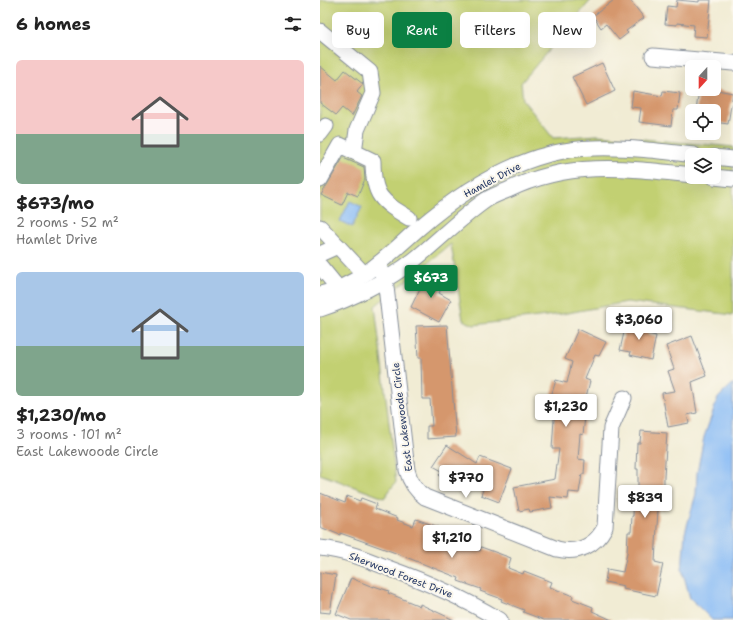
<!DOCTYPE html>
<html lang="en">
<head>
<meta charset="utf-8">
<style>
	:root { --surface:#fff; --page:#f2f2f2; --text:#222; --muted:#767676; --accent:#0b8043 }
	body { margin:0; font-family:"Shantell Sans",sans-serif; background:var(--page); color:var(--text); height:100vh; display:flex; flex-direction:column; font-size:15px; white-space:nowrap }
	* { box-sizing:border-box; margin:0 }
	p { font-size:13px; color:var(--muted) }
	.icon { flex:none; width:22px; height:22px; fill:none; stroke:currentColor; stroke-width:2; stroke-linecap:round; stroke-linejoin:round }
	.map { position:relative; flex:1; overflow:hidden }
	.side { display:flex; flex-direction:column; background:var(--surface); width:320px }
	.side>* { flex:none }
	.guide { position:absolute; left:12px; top:12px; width:341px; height:36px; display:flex; gap:8px }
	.needle { width:26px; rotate:201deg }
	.buttons { position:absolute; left:365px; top:60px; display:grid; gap:8px }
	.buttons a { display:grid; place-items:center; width:36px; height:36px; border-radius:6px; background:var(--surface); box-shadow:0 4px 16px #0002; font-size:20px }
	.price { position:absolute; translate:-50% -34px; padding:0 9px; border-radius:4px; background:#fff; color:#222; font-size:13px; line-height:26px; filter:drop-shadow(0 1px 2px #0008) }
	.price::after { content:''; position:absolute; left:50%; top:24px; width:12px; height:9px; margin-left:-6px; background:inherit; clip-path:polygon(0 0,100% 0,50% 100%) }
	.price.selected { background:var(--accent); color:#fff }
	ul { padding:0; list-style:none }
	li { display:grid; align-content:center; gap:8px; height:212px; padding:0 16px }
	li span { display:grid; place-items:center; height:124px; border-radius:6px; color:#555 }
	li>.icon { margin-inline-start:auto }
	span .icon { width:72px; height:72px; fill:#fffc; stroke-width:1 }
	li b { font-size:17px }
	h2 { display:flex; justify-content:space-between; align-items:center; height:48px; padding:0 16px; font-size:17px }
	.pill { padding:0 14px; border-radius:6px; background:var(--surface); box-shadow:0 4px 16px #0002; font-size:14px; line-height:36px }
	.pill.selected { background:var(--accent); color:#fff }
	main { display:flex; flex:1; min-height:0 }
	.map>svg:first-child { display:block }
	.green { fill:#c2d072; stroke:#6e8068; fill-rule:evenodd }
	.water { fill:#88bbf6; stroke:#5275aa }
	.building { fill:#d5976d }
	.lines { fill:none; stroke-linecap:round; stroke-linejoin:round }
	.minor-casing { stroke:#868e99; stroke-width:17 }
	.minor { stroke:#fff; stroke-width:15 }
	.labels { text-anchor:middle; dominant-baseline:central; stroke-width:4; stroke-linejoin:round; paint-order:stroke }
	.street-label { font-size:10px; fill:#1b2f5e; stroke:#fbf7ec }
</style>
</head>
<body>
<main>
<section class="side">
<h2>6 homes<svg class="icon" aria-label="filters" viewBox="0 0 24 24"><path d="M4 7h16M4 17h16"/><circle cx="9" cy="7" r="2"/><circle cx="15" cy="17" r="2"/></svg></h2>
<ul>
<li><span style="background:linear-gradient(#f6c9c9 60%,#7fa58c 0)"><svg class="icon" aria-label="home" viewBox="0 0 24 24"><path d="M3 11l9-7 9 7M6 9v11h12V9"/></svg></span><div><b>$673/mo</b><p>2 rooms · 52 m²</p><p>Hamlet Drive</p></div></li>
<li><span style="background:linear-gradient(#a9c7e8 60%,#7fa58c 0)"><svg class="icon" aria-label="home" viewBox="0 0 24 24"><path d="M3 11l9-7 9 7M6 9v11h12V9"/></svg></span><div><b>$1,230/mo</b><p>3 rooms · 101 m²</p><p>East Lakewoode Circle</p></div></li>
</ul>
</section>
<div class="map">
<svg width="413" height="620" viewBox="0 0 413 620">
	<rect width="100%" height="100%" fill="#fbf7ec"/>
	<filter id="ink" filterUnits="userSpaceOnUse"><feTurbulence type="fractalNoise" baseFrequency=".025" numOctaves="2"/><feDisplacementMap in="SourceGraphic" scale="8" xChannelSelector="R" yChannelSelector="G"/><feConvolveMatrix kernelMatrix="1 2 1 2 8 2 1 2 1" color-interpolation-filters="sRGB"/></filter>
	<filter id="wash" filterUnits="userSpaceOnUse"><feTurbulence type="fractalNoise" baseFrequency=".012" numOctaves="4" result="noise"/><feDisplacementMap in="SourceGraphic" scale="16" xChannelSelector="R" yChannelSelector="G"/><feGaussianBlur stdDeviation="0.9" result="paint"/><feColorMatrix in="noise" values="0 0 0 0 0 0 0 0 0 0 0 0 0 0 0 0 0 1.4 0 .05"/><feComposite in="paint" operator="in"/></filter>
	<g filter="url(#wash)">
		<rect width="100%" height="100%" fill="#f1ecd4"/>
		<!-- green -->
		<path class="green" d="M0,0H271L201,83L203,100L233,138L278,135L413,147V315L307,302L242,314L154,325L143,320L131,244L55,306L76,482L64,498L0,474ZM372,155H394V177H372Z"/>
		<!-- water -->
		<g class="water">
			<path d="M30,201L42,207L32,227L20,221Z"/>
			<path d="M413,383V620H392L370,598L362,569L365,533L376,494L377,473L384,437L398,398Z"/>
		</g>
		<g id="blocks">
			<!-- building -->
			<g class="building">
				<path d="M294,0H310L324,18L306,31L308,33L299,40L286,24L281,28L273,16Z"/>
				<path d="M357,0L379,2V0H391L387,37L373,36L374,25L357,23V25L345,24L347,6L356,7Z"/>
				<path d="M282,63L295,91L266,105L252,77Z"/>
				<path d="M0,66L17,80L25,70L43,84L37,92L42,96L32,116L22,108L16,115L0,103Z"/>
				<path d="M379,89L396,92L397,90L413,93L408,124L394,122V111H376Z"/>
				<path d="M313,91L342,96L343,91L360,93L358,110H353L351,126L319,122L321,108L311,107Z"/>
				<path d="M23,158L44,167L45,179L38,196L28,192L22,205L1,195Z"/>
				<path d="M107,274L124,283L119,293L131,300L119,322L91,307Z"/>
				<path d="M318,320L330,323L328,334L336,336L331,360L310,355L311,352L300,350L306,324L317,327Z"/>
				<path d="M127,325L136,437L107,439V426H112L110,399H102L101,358H98L96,326Z"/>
				<path d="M258,329L286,342L279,356L275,355L265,379L270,381L265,401L268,402L265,416L263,435L260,434L258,459L265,460L264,474H262L259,493L249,492L248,499L230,497L232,508L210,512L209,509L199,511L194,487L235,479L239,449H232L235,404L229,403L236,380L247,383L252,362L245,359Z"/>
				<path d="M372,336L387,376L372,382L377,413L367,415L369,423L348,427L342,393L355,391L348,371L354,369L346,346Z"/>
				<path d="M321,431L347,433L344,477V509H338L335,562L343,564L336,596L303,589L304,586L285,582L287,569L303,572L307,553L308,532H311L312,516H313L314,490H318V469H316L317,443H320Z"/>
				<path d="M127,445L157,464L160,457L192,469L179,502L161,495L163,490L141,481L137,487L119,475L122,471L113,466Z"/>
				<path d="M0,493L25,503L27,496L40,501L41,498L57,504L55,509L78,518L77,520L93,526L96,519L124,529L122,534L144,543L143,545L160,551L161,547L191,558L188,568L203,574L204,571L232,582L230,587L253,596L252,599L273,607L272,611L292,620H224L203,612L204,610L181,601L182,599L160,591L161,589L138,581L139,578L73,552L20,533V535L0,527Z"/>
				<path d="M0,572L16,575L10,613L0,612Z"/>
				<path d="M31,578L53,587L54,586L69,591L68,593L100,606V604L134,620H31L16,614Z"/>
			</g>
		</g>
	</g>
	<g filter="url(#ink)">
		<use href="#blocks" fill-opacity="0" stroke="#868e99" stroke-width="1"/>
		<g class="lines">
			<!-- minor casing -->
			<g class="minor-casing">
				<g id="minor">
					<path d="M0,31L50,72L53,93L37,130L34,152"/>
					<path d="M333,56L413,63"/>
					<path d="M0,134L6,126"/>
					<path d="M394,157L413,159"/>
					<path d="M394,177L413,179"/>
					<path d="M0,180L20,145L53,161C53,196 61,201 89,218"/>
					<path d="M0,227L44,274"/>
					<path d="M0,254L18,246"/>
					<path d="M57,265L65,278L87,470C90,482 95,490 105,497L237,549C258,554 275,546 285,527L291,428L304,398"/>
					<path d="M0,266L18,288"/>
					<path d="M0,294C40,286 70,253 99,228C148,186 209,149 274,148C308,147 341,151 374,155"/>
					<path d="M0,309C31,299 67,281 94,260C118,241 140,218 166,200C172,196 180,193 188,190C250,160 307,168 372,175"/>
					<path d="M0,548C23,550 46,559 68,568C107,582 145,599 180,620"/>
				</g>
			</g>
			<!-- minor -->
			<use href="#minor" class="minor"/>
		</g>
	</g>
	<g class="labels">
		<!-- street labels -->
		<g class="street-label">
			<text transform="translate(172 180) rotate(-28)">Hamlet Drive</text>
			<text transform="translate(82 417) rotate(-97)">East Lakewoode Circle</text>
			<text transform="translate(81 575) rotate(21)">Sherwood Forest Drive</text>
		</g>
	</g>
</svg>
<div class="buttons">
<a><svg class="needle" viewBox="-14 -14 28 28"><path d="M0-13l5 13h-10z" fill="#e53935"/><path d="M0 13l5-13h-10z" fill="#767676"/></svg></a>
<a><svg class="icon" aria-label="locate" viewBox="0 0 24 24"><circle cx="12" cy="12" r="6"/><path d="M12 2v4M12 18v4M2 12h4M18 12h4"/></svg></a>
<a><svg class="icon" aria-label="layers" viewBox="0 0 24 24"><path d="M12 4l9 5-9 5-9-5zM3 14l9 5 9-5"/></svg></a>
</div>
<b class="price selected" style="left:111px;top:299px">$673</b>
<b class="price" style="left:319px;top:341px">$3,060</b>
<b class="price" style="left:246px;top:428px">$1,230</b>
<b class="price" style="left:146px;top:499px">$770</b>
<b class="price" style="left:325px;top:519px">$839</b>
<b class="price" style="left:132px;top:559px">$1,210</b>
<div class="guide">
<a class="pill">Buy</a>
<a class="pill selected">Rent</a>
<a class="pill">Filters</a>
<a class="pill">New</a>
</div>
</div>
</main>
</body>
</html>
